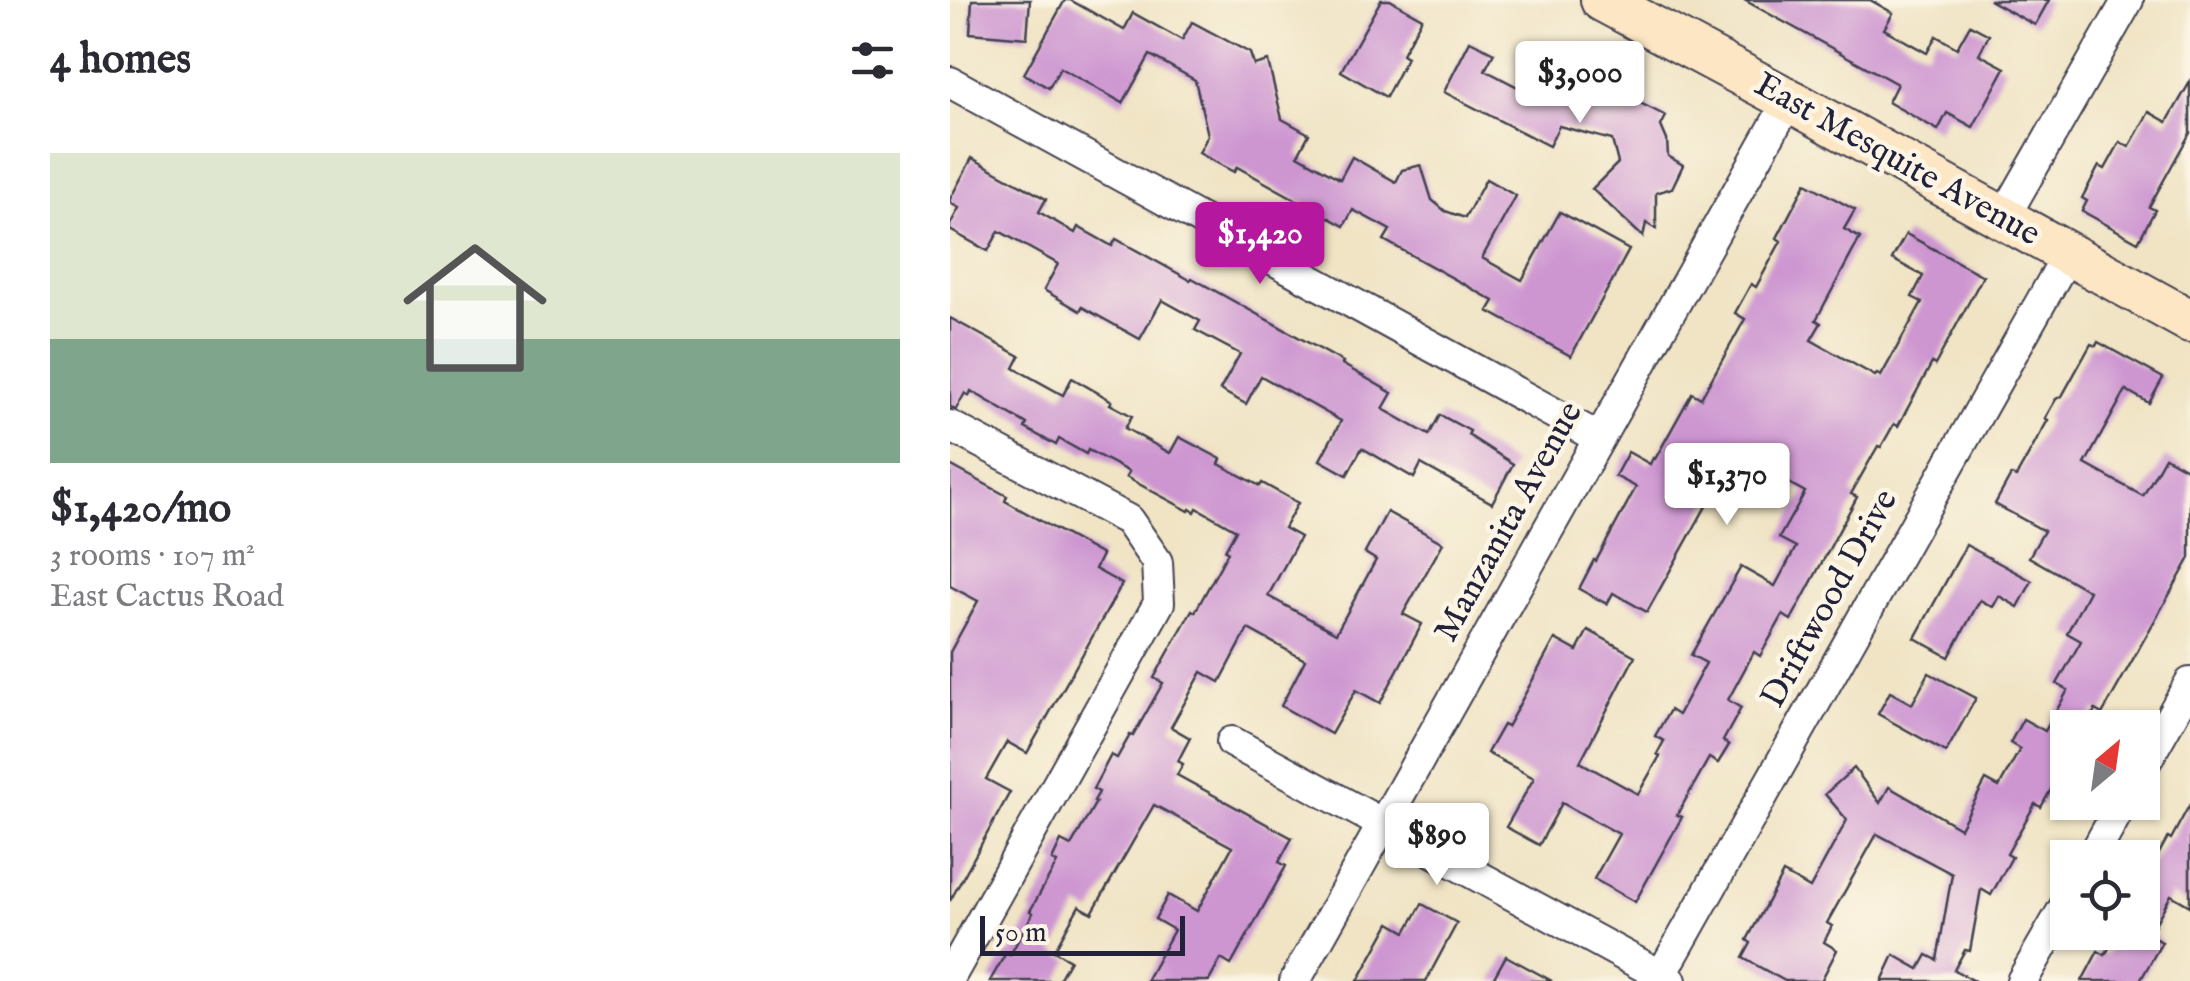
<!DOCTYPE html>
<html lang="en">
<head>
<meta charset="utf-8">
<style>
	:root { --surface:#fff; --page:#f7f7f7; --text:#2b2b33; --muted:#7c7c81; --line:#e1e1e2; --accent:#b5179e }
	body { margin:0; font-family:"IM FELL English",serif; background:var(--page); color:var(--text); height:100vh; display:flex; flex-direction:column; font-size:38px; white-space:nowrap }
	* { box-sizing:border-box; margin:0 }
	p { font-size:32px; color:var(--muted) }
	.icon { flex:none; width:55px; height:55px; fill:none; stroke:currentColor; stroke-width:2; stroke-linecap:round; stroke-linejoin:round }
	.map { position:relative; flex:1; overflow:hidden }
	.panel { display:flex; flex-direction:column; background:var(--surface); width:950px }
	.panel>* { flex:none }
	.needle { width:65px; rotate:29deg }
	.tools { position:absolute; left:1100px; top:710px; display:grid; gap:20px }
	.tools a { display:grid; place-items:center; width:110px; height:110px; border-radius:0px; background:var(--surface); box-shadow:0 2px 8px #0004; font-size:50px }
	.scale { position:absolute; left:30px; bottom:25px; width:205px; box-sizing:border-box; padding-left:10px; border:5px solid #22223b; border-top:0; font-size:28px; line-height:35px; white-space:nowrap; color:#22223b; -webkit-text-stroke:8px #fcf5e5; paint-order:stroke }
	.price { position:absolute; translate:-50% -85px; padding:0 22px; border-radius:10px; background:#fff; color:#222; font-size:32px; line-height:65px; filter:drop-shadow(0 2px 5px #0008) }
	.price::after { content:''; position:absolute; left:50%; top:60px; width:30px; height:22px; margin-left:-15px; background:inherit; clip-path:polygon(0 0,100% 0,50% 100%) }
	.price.on { background:var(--accent); color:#fff }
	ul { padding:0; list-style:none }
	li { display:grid; align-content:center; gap:20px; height:530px; padding:0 50px }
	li+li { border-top:2px solid var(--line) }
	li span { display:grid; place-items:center; height:310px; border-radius:0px; color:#555 }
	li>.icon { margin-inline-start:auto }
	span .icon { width:180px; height:180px; fill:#fffc; stroke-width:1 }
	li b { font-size:42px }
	h2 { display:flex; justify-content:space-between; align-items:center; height:120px; padding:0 50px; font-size:42px }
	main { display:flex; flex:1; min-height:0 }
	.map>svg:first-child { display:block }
	.building { fill:#cd96d1 }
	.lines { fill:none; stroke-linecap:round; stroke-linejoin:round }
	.street-casing { stroke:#413f50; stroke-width:34 }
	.secondary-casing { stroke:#413f50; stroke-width:46 }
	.street { stroke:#fff; stroke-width:30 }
	.secondary { stroke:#fce6c4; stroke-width:42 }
	.labels { text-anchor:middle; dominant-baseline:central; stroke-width:9; stroke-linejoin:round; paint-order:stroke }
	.street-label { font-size:35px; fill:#22223b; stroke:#fcf5e5 }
</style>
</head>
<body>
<main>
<section class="panel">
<h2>4 homes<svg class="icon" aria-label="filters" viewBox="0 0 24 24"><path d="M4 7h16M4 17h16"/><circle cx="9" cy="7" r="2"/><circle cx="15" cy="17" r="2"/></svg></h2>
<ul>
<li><span style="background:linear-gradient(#dfe7d0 60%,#7fa58c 0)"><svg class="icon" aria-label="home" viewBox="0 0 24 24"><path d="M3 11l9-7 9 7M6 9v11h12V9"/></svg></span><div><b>$1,420/mo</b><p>3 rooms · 107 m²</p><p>East Cactus Road</p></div></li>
</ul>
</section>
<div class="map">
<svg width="1240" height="981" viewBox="0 0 1240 981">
	<rect width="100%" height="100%" fill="#fcf5e5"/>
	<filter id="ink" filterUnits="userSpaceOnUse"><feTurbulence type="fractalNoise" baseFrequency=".01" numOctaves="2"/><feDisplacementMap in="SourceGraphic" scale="20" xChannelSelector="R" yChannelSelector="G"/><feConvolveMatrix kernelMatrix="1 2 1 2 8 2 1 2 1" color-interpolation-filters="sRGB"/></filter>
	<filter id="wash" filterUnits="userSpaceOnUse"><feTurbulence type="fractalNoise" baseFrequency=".0048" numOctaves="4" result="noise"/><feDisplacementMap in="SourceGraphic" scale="40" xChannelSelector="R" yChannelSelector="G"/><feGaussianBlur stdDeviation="2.25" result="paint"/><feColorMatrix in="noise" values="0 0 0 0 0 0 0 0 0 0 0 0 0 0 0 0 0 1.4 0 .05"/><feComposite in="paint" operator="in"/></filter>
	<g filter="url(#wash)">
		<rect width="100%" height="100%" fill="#f0e4c5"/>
		<g id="blocks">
			<!-- building -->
			<g class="building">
				<path d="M22,0H80L77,38L20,33Z"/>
				<path d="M115,0H120L174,30L183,13L232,40L242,22L300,53L304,65L318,61L332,119L359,134L348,155L390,179L402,157L446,182L452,170L471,165L482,200L495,211L515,218L536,179L566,196L532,258L572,280L610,212L679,250L621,356L538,311L544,301L434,240L440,230L403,210L394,226L287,167L284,172L249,153L258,135L245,80L200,55L173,103L110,68L99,88L74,74Z"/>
				<path d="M431,0H440L472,18L452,54L457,57L436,97L391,71Z"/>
				<path d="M794,0H920L943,13L934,29L977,53L986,36L1007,48L1020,25L1039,35L1029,54L1055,68L1023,127L997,113L988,130L938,102L947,84Z"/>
				<path d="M1039,0H1099L1085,25Z"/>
				<path d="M520,41L544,53L535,70L585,96L605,56L638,72L636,76L716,116L711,126L717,140L718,156L733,165L722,188L706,193V229L696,223L693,237L642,189L668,163L662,140L609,126L599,146L494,92Z"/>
				<path d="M1240,82V133L1199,207L1205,210L1188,242L1132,211L1137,201L1132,198L1149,166L1155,169L1170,142L1179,147L1199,112L1217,122Z"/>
				<path d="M22,158L96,199L89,212L125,233L128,227L162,246L166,239L240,280L242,278L393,362L392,364L442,393L433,409L479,435L490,415L520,431L518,435L563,464L542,503L471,464L464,478L412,448L397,475L370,460L391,421L311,376L296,404L270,390L290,354L245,330L250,321L212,300L190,339L132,307L130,311L94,290L108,264L49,231L38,251L0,230V225L9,208L0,203V199Z"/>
				<path d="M856,183L905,210L894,229L910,238L866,320L871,323L861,340L925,376L927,374L931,376L972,302L962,297L973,276L942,259L956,234L1033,276L985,365L982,363L948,426L944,424L931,447L928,446L901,494L907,497L841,620L833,615L810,656L804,652L778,700L791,708L773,741L779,745L768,763L759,758L727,815L732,817L685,902L644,879L669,834L612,803L589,845L556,827L584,778L537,753L553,725L557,727L605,639L627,651L638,630L685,656L630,762L688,794L710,756L707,754L714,741L705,736L720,710L728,715L756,663L741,655L791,567L825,586L846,547L829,538L855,492L801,462L799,465L784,456L697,612L663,593L657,604L629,589L644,560L646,561L686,487L665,476L678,452L700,464L703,458L705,459L742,393L751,398L795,319L785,313L801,284L806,287L831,241L827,238Z"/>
				<path d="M0,318L70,356L64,368L113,395L122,378L162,401L160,404L182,416L175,428L220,453L229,437L271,459L269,464L310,486L312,483L348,503L334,528L350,537L318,596L386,633L426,560L415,553L437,512L493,543L453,614L472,624L430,703L406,690L381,734L331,706L355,660L298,629L270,682L252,672L221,727L240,738L228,761L233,764L227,775L342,838L329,862L336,866L281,965L271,959L259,981H196L224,930L205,919L218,895L247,911L282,847L204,805L142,913L129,906L104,951L120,960L108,981H40L56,953L60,955L83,913L80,911L107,863L102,860L111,841L121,846L146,802L144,801L149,792L143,789L161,755L167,758L180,735L183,736L213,683L204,678L242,610L245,612L278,552L275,550L286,530L247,508L245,512L240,509L239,511L176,477L179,472L138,450L136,454L109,439L106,445L75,428L77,424L21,391L19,396L15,393L6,409L0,407Z"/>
				<path d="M1148,342L1213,378L1199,403L1176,390L1135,464L1193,496L1215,457L1240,471V558L1152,714L1145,710L1136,728H1118V759L1091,807L1085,804L1057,854L1062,857L1041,895L1031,889L1020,951L1015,950L1004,970L1025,981H932L944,955L969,969L977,955L987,960L1002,874L927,834L877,923L882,926L874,942L887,950L871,981H835L793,958L801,943L797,940L833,873L860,888L897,820L875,794L904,768L930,803L939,787L1010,828L1036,780L1049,787L1070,749L1060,743L1073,719L1095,731L1118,690L1107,684L1131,641L1117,633L1139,591L1079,557L1094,531L1045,504L1061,475L1066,477L1098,420L1095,418L1106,399L1112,396L1141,344L1146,346Z"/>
				<path d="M0,465L57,496L55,501L152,555L145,569L172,584L77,753L57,742L36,779L60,792L0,901V652L28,601L0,586Z"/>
				<path d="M1016,545L1082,581L1068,607L1049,596L1043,607L1030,600L999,657L965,638Z"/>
				<path d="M979,673L1026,698L996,752L928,714L940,692L962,704Z"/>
				<path d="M1240,804V906L1221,895L1199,935L1212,942L1190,981H1132L1148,951L1155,955L1168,932H1192V884L1218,837L1221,839Z"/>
				<path d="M472,904L507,923L476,981H408L440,923L456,932Z"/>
				<path d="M556,956L602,981H542Z"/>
			</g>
		</g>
	</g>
	<g filter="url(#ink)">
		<use href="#blocks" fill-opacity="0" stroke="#413f50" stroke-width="2.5"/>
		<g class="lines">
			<!-- street casing -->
			<g class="street-casing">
				<g id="street">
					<path d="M0,82L649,438"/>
					<path d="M1053,219L1178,0"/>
					<path d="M0,426L178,520L207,562L209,603L0,977"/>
					<path d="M282,742L721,981"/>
					<path d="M1192,768L1240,683"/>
					<path d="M1142,858L1173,802"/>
					<path d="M345,981L839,100"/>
					<path d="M708,981L1118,254"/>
					<path d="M1072,981L1118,901"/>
				</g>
			</g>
			<!-- secondary casing -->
			<g class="secondary-casing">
				<path id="secondary" d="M652,0L839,100L1240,321"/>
			</g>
			<!-- street -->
			<use href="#street" class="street"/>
			<!-- secondary -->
			<use href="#secondary" class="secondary"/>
		</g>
	</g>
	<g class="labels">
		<!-- street labels -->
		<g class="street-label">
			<text transform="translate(947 160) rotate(29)">East Mesquite Avenue</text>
			<text transform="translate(559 522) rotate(-61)">Manzanita Avenue</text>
			<text transform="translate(880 599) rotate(-61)">Driftwood Drive</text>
		</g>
	</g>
</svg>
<div class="tools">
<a><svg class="needle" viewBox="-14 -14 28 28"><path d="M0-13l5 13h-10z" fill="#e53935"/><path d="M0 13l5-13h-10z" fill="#7c7c81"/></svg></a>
<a><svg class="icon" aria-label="locate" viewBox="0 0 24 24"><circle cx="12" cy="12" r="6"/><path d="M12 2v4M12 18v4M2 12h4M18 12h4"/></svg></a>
</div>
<div class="scale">50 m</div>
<b class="price" style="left:630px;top:126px">$3,000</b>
<b class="price on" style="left:310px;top:287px">$1,420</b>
<b class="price" style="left:777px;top:528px">$1,370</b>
<b class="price" style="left:487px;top:888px">$890</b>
</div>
</main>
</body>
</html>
